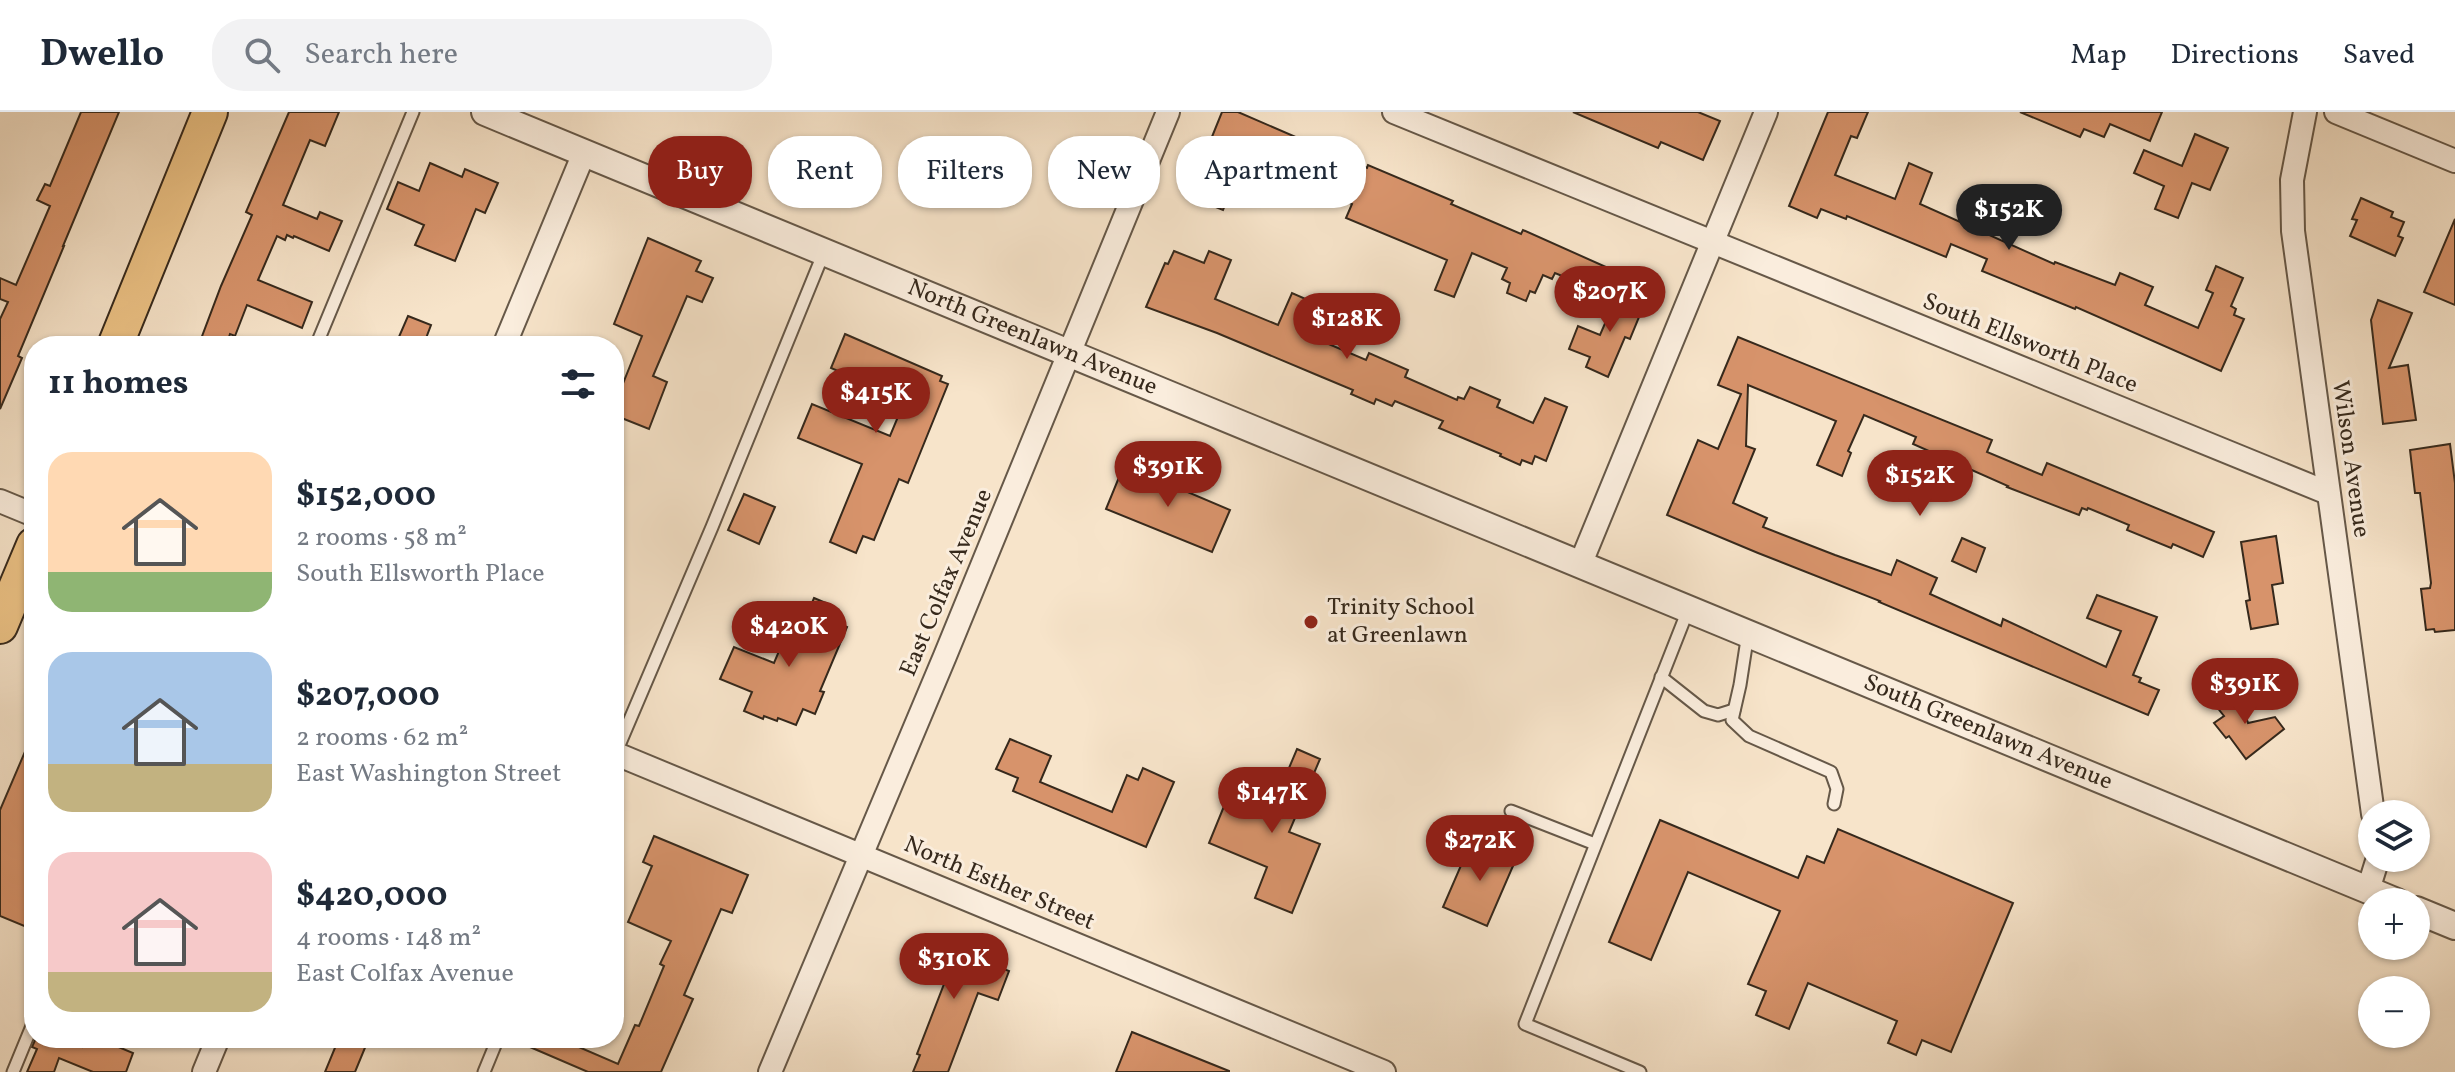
<!DOCTYPE html>
<html lang="en">
<head>
<meta charset="utf-8">
<style>
	:root { --surface:#fff; --page:#f2f2f3; --text:#1f2937; --muted:#747a83; --line:#e0e1e3; --accent:#8f2418 }
	body { margin:0; font-family:Vollkorn,serif; background:var(--page); color:var(--text); height:100vh; display:flex; flex-direction:column; font-size:30px; white-space:nowrap }
	* { box-sizing:border-box; margin:0 }
	p { font-size:26px; color:var(--muted) }
	.icon { flex:none; width:44px; height:44px; fill:none; stroke:currentColor; stroke-width:2; stroke-linecap:round; stroke-linejoin:round }
	.map { position:relative; flex:1; overflow:hidden }
	.sheet { position:absolute; left:24px; top:224px; width:600px; height:712px; display:flex; flex-direction:column; background:var(--surface); border-radius:32px; box-shadow:0 2px 6px #0004 }
	.sheet>* { flex:none }
	.hud { position:absolute; left:648px; top:24px; width:760px; height:72px; display:flex; gap:16px }
	.tools { position:absolute; left:2358px; top:688px; display:grid; gap:16px }
	.tools a { display:grid; place-items:center; width:72px; height:72px; border-radius:50%; background:var(--surface); box-shadow:0 2px 6px #0004; font-size:40px }
	.price { position:absolute; translate:-50% -68px; padding:0 18px; border-radius:28px; background:var(--accent); color:#fff; font-size:26px; line-height:52px; filter:drop-shadow(0 2px 4px #0008) }
	.price::after { content:''; position:absolute; left:50%; top:48px; width:24px; height:18px; margin-left:-12px; background:inherit; clip-path:polygon(0 0,100% 0,50% 100%) }
	.price.selected { background:#222; color:#fff }
	ul { padding:0; list-style:none }
	li { display:flex; align-items:center; gap:24px; height:200px; padding:0 24px }
	li span { display:grid; place-items:center; flex:none; width:224px; height:160px; border-radius:24px; color:#555 }
	li>.icon { margin-inline-start:auto }
	span .icon { width:96px; height:96px; fill:#fffc; stroke-width:1 }
	li b { font-size:34px }
	h2 { display:flex; justify-content:space-between; align-items:center; height:96px; padding:0 24px; font-size:34px }
	.tag { padding:0 28px; border-radius:32px; background:var(--surface); box-shadow:0 2px 6px #0004; font-size:28px; line-height:72px }
	.tag.selected { background:var(--accent); color:#fff }
	header { display:flex; align-items:center; gap:48px; box-sizing:border-box; height:112px; padding:0 40px; background:var(--surface); border-bottom:2px solid var(--line) }
	header strong { font-size:38px }
	nav { display:flex; gap:44px; margin-inline-start:auto; font-size:28px }
	.search { width:560px; height:72px; background:var(--page); display:flex; align-items:center; gap:20px; box-sizing:border-box; padding:0 28px; border-radius:32px; color:var(--muted); font-size:30px }
	.map>svg:first-child { display:block }
	.building { fill:#d7936b; stroke:#36291c; stroke-width:2 }
	.lines { fill:none; stroke-linecap:round; stroke-linejoin:round }
	.service-casing { stroke:#665848; stroke-width:15 }
	.minor-casing { stroke:#665848; stroke-width:26 }
	.tertiary-casing { stroke:#665848; stroke-width:30 }
	.primary-casing { stroke:#36291c; stroke-width:38 }
	.service { stroke:#faeddd; stroke-width:11 }
	.minor { stroke:#faeddd; stroke-width:22 }
	.tertiary { stroke:#faeddd; stroke-width:26 }
	.primary { stroke:#ecc285; stroke-width:34 }
	.poi-dot { fill:#8f2418; stroke:#faeddd; stroke-width:3 }
	.labels { text-anchor:middle; dominant-baseline:central; stroke-width:6; stroke-linejoin:round; paint-order:stroke }
	.street-label { font-size:24px; fill:#36291c; stroke:#faeddd }
	.poi-label { font-size:24px; fill:#36291c; stroke:#faeddd; text-anchor:start }
</style>
</head>
<body>
<header>
<strong>Dwello</strong>
<div class="search"><svg class="icon" aria-label="search" viewBox="0 0 24 24"><circle cx="10" cy="10" r="6"/><path d="M15 15l6 6"/></svg>Search here</div>
<nav><a>Map</a><a>Directions</a><a>Saved</a></nav>
</header>
<div class="map">
<svg width="2455" height="960" viewBox="0 0 2455 960">
	<rect width="100%" height="100%" fill="#f7e4ca"/>
	<filter id="stains"><feTurbulence type="fractalNoise" baseFrequency=".0025" numOctaves="4"/><feColorMatrix values="0 0 0 0 .2 0 0 0 0 .09 0 0 0 0 .02 0 0 0 .5 -.17"/></filter>
	<radialGradient id="worn" r=".72"><stop offset=".6" stop-color="#630" stop-opacity="0"/><stop offset="1" stop-color="#630" stop-opacity=".3"/></radialGradient>
	<!-- building -->
	<g class="building">
		<path d="M81,0H119L63,134H64L18,244L22,246L0,297V207L8,190L0,187V166L16,173L50,94L37,88L45,72L50,74Z"/>
		<path d="M289,0H339L325,34L310,28L283,93L317,107L320,100L342,109L329,139L294,124L293,126L287,123L285,128L277,124L258,168L312,190L302,216L247,193L235,224L230,222L226,234H218L201,227L221,174L252,103L246,100Z"/>
		<path d="M1222,0H1238L1367,56L1368,53L1453,89L1451,92L1521,122L1523,118L1606,155L1596,178L1555,161L1552,167L1543,163L1535,181L1530,179L1526,189L1507,181L1510,171L1502,167L1507,156L1472,141L1454,185L1435,178L1447,148L1346,106L1352,92L1244,47L1223,98L1188,84Z"/>
		<path d="M1573,0H1698L1720,9L1703,48L1661,30L1658,36Z"/>
		<path d="M1828,0H1868L1857,26L1851,24L1835,63L1895,87L1909,51L1932,61L1920,92L2054,152L2055,150L2115,173L2120,161L2153,175L2145,193L2198,216L2213,181L2206,178L2216,154L2243,166L2231,194L2236,197L2234,203L2244,207L2221,259L2076,195L2075,197L1982,159L1987,147L1951,132L1946,145L1847,104L1846,107L1821,97L1817,106L1789,94Z"/>
		<path d="M2020,0H2162L2150,29L2110,12L2104,25L2084,17L2080,25Z"/>
		<path d="M2195,22L2228,36L2210,78L2192,71L2178,106L2155,97L2164,74L2134,61L2144,38L2182,54Z"/>
		<path d="M430,51L462,65L465,57L498,71L485,101L476,97L455,149L415,133L424,113L387,97L398,70L419,79Z"/>
		<path d="M2361,86L2393,100L2391,105L2404,110L2398,124L2403,126L2395,144L2350,124L2357,108L2352,107Z"/>
		<path d="M2455,107V193L2424,180Z"/>
		<path d="M648,126L701,149L696,159L713,166L702,190L687,184L653,264L667,270L649,317L614,303V294L642,224L614,212Z"/>
		<path d="M1174,139L1204,151L1209,139L1231,148L1215,187L1278,213L1292,181L1324,195L1312,225L1366,248L1369,241L1408,258L1405,265L1457,288L1458,285L1464,287L1470,275L1500,288L1497,295L1533,311L1545,286L1567,295L1546,349L1535,344L1532,352L1522,348L1520,353L1500,344L1501,342L1439,316L1443,309L1395,289L1392,294L1376,287L1374,292L1351,282L1353,278L1317,263L1217,221L1146,195L1165,151L1168,152Z"/>
		<path d="M1620,177L1646,188L1630,227L1625,225L1608,265L1586,255L1590,245L1569,237L1578,214L1600,223Z"/>
		<path d="M2378,188L2412,201L2389,256L2408,253L2416,308L2383,312L2371,208Z"/>
		<path d="M408,204L431,213L423,234H395Z"/>
		<path d="M845,222L942,264L940,269L948,272L908,371L899,367L874,428L863,424L856,441L830,430L862,352L798,326L812,292L890,324L905,288L831,256Z"/>
		<path d="M1738,225L1992,328L1987,340L2042,363L2047,351L2214,420L2203,445L2173,432L2171,436L2127,418L2129,413L2088,396L2087,398L2082,396L2079,403L2007,375L2008,374L1913,332L1916,325L1864,303L1848,339L1851,341L1842,364L1817,353L1836,309L1748,273L1746,334L1755,337L1733,391L1767,406L1763,415L1835,443L1891,463L1897,448L1937,466L1930,482L2001,514L2003,507L2106,555L2121,519L2087,506L2097,483L2157,505L2133,563L2141,566L2139,570L2159,578L2148,603L1879,490L1880,489L1758,441L1667,403L1698,328L1718,337L1741,282L1718,273Z"/>
		<path d="M2450,332L2455,371V518L2435,520L2434,517L2426,518L2421,477L2430,476L2431,471L2420,381H2415L2410,338Z"/>
		<path d="M1124,353L1230,398L1212,440L1106,397Z"/>
		<path d="M744,382L775,395L759,432L728,418Z"/>
		<path d="M2276,424L2283,471L2272,473L2278,512L2251,517L2246,489L2250,488L2241,430Z"/>
		<path d="M1962,426L1985,436L1976,460L1952,449Z"/>
		<path d="M814,486L833,494L827,507L847,515L820,579L824,580L815,602L803,597L796,613L778,606L777,609L764,604L763,607L744,599L752,580L720,567L734,535L774,551L788,518L799,522Z"/>
		<path d="M2237,577L2248,611L2275,605L2284,617L2246,647L2229,624L2226,626L2214,611L2224,604L2216,594Z"/>
		<path d="M33,621L34,713L26,731L34,733V818L0,804V698Z"/>
		<path d="M1010,627L1051,644L1040,670L1112,700L1127,663L1138,668L1143,656L1174,670L1146,735L1013,679L1018,666L996,657Z"/>
		<path d="M1297,637L1320,647L1289,720L1320,732L1292,801L1255,786L1267,755L1209,731L1231,677L1273,694Z"/>
		<path d="M1660,708L1798,766L1807,744L1824,751L1838,717L2013,791L1951,940L1922,928L1916,943L1888,931L1897,909L1808,871L1789,917L1756,903L1766,879L1748,872L1780,799L1688,760L1651,848L1609,830Z"/>
		<path d="M654,724L748,763L732,801L721,797L684,883L693,887L661,960H588L509,926H558L618,952L635,913L639,914L664,854L660,852L671,829L628,810L652,754L643,750Z"/>
		<path d="M1472,728L1516,747L1487,814L1443,795Z"/>
		<path d="M935,826L980,844L979,847L1009,859L998,888L978,881L948,960H913L920,943L917,942L944,872L921,863Z"/>
		<path d="M1132,920L1229,959V960H1116Z"/>
		<path d="M36,926H67L66,928L82,935L86,926H120L116,934L133,941L126,960H93L59,946L54,960H27L37,937L32,935Z"/>
		<path d="M339,926H369L355,960H325Z"/>
	</g>
	<g class="lines">
		<!-- service casing -->
		<g class="service-casing">
			<g id="service">
				<path d="M316,234L413,0"/>
				<path d="M1748,521L1740,573L1732,608L1749,624L1831,660L1837,677L1834,692"/>
				<path d="M1661,565L1704,599L1718,603L1734,598"/>
				<path d="M614,645L712,415L824,140"/>
				<path d="M1511,699L1595,732"/>
				<path d="M13,960L34,909"/>
				<path d="M484,960L498,926"/>
				<path d="M1640,960L1525,912L1688,498"/>
			</g>
		</g>
		<!-- minor casing -->
		<g class="minor-casing">
			<g id="minor">
				<path d="M1394,0L2328,381"/>
				<path d="M2305,0L2292,68L2293,119L2373,702"/>
				<path d="M2336,0L2455,49"/>
				<path d="M504,234L584,41"/>
				<path d="M0,389L34,403"/>
				<path d="M1580,453L1766,0"/>
				<path d="M614,641L1384,960"/>
				<path d="M2368,778L2378,746"/>
				<path d="M204,960L218,926"/>
				<path d="M770,960L945,544L1168,0"/>
			</g>
		</g>
		<!-- tertiary casing -->
		<g class="tertiary-casing">
			<g id="tertiary">
				<path id="s1" d="M485,0L2397,790"/>
				<path d="M2416,798L2455,814"/>
			</g>
		</g>
		<!-- primary casing -->
		<g class="primary-casing">
			<g id="primary">
				<path d="M115,234L210,0"/>
				<path d="M0,514L34,433"/>
			</g>
		</g>
		<!-- service -->
		<use href="#service" class="service"/>
		<!-- minor -->
		<use href="#minor" class="minor"/>
		<!-- tertiary -->
		<use href="#tertiary" class="tertiary"/>
		<!-- primary -->
		<use href="#primary" class="primary"/>
	</g>
	<!-- markers -->
	<circle class="poi-dot" cx="1311" cy="510" r="8"/>
	<g class="labels">
		<!-- street labels -->
		<g class="street-label">
			<text stroke="none"><textPath href="#s1" startOffset="592">North Greenlawn Avenue</textPath></text>
			<text transform="translate(2030 232) rotate(22)">South Ellsworth Place</text>
			<text transform="translate(2350 347) rotate(82)">Wilson Avenue</text>
			<text transform="translate(947 471) rotate(-67)">East Colfax Avenue</text>
			<text stroke="none"><textPath href="#s1" startOffset="1626">South Greenlawn Avenue</textPath></text>
			<text transform="translate(999 772) rotate(23)">North Esther Street</text>
		</g>
		<!-- poi labels -->
		<g class="poi-label">
			<text x="1327" y="496">Trinity School<tspan x="1327" dy="28">at Greenlawn</tspan></text>
		</g>
	</g>
	<rect width="100%" height="100%" filter="url(#stains)"/>
	<rect width="100%" height="100%" fill="url(#worn)"/>
</svg>
<div class="tools">
<a><svg class="icon" aria-label="layers" viewBox="0 0 24 24"><path d="M12 4l9 5-9 5-9-5zM3 14l9 5 9-5"/></svg></a>
<a>+</a>
<a>−</a>
</div>
<b class="price selected" style="left:2009px;top:140px">$152K</b>
<b class="price" style="left:1610px;top:222px">$207K</b>
<b class="price" style="left:1347px;top:249px">$128K</b>
<b class="price" style="left:876px;top:323px">$415K</b>
<b class="price" style="left:1168px;top:397px">$391K</b>
<b class="price" style="left:1920px;top:406px">$152K</b>
<b class="price" style="left:789px;top:557px">$420K</b>
<b class="price" style="left:2245px;top:614px">$391K</b>
<b class="price" style="left:1272px;top:723px">$147K</b>
<b class="price" style="left:1480px;top:771px">$272K</b>
<b class="price" style="left:954px;top:889px">$310K</b>
<div class="hud">
<a class="tag selected">Buy</a>
<a class="tag">Rent</a>
<a class="tag">Filters</a>
<a class="tag">New</a>
<a class="tag">Apartment</a>
</div>
<section class="sheet">
<h2>11 homes<svg class="icon" aria-label="filters" viewBox="0 0 24 24"><path d="M4 7h16M4 17h16"/><circle cx="9" cy="7" r="2"/><circle cx="15" cy="17" r="2"/></svg></h2>
<ul>
<li><span style="background:linear-gradient(#ffd9b3 75%,#8fb573 0)"><svg class="icon" aria-label="home" viewBox="0 0 24 24"><path d="M3 11l9-7 9 7M6 9v11h12V9"/></svg></span><div><b>$152,000</b><p>2 rooms · 58 m²</p><p>South Ellsworth Place</p></div></li>
<li><span style="background:linear-gradient(#a9c7e8 70%,#c2b280 0)"><svg class="icon" aria-label="home" viewBox="0 0 24 24"><path d="M3 11l9-7 9 7M6 9v11h12V9"/></svg></span><div><b>$207,000</b><p>2 rooms · 62 m²</p><p>East Washington Street</p></div></li>
<li><span style="background:linear-gradient(#f6c9c9 75%,#c2b280 0)"><svg class="icon" aria-label="home" viewBox="0 0 24 24"><path d="M3 11l9-7 9 7M6 9v11h12V9"/></svg></span><div><b>$420,000</b><p>4 rooms · 148 m²</p><p>East Colfax Avenue</p></div></li>
</ul>
</section>
</div>
</body>
</html>
